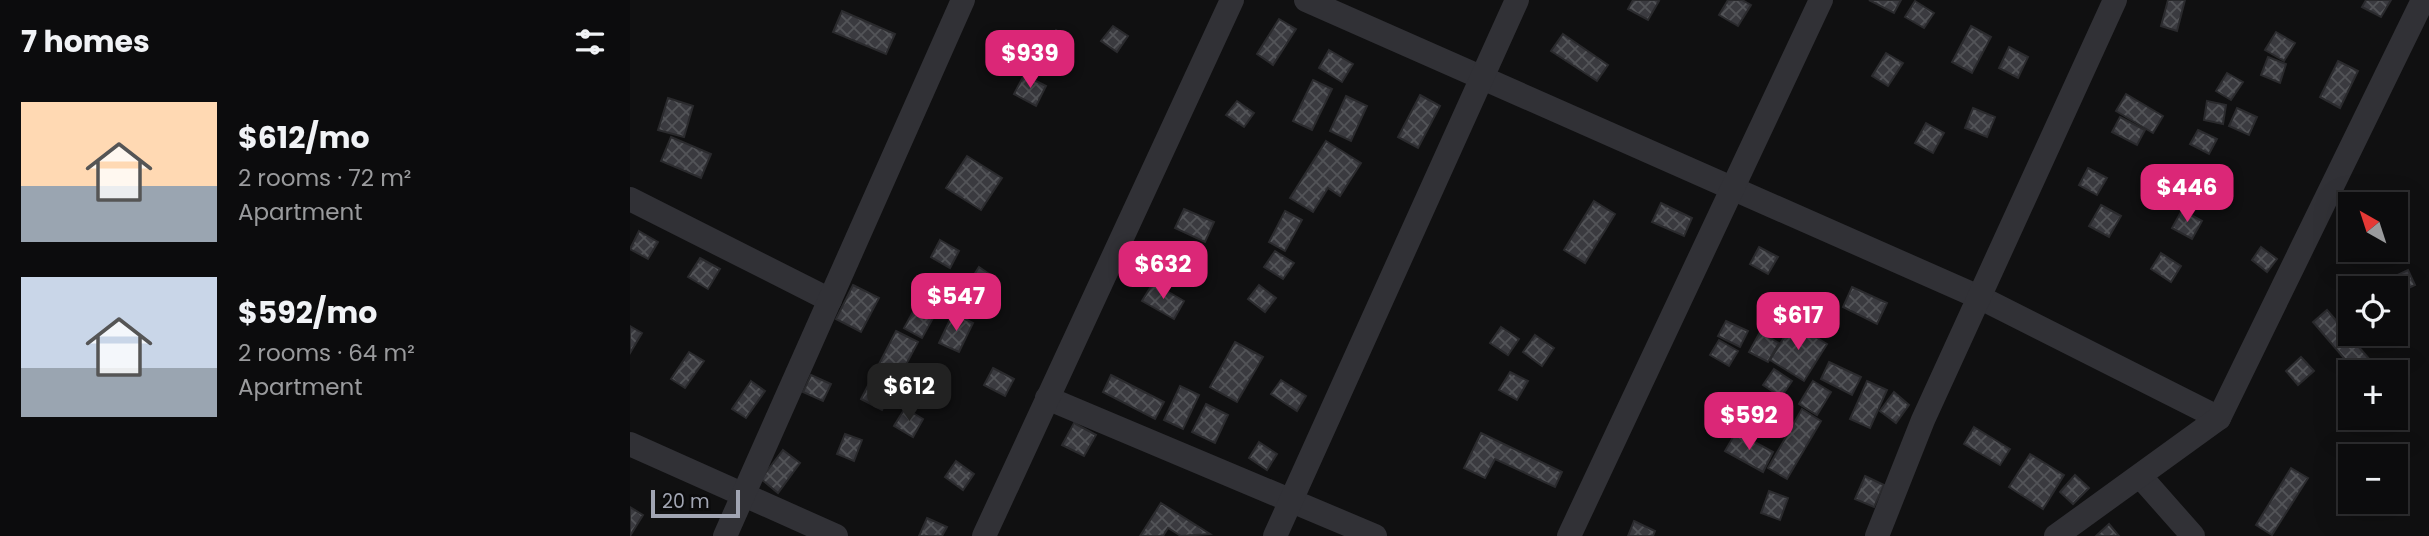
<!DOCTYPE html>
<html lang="en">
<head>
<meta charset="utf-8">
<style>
	:root { --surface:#0c0c0d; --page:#1a1a1b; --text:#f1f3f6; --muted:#9a9b9d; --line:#2c2c2e; --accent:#db2777 }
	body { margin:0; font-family:Poppins,sans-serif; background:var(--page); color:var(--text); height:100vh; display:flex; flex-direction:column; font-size:26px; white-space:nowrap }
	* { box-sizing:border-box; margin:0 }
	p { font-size:23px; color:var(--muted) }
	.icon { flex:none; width:38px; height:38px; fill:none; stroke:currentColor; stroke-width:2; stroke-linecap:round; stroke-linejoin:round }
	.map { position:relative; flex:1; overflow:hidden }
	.details { display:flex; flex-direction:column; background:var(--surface); width:630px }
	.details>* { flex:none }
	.needle { width:46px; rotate:321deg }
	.controls { position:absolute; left:1708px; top:192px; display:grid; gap:14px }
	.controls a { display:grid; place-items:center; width:70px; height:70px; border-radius:0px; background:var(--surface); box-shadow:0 7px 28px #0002,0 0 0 2px var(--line); font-size:35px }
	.scale { position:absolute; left:21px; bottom:18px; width:89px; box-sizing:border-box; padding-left:7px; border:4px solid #a1a5b3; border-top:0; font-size:19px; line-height:24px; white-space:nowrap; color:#a1a5b3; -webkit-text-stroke:5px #0b0b0c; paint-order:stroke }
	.price { position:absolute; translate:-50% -60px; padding:0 16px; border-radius:14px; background:var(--accent); color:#fff; font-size:23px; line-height:46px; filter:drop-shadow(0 2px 4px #0008) }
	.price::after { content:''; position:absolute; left:50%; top:42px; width:21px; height:16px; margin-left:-10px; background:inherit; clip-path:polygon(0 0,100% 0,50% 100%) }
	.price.on { background:#222; color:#fff }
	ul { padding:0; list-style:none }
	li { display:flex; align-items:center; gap:21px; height:175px; padding:0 21px }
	li span { display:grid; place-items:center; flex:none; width:196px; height:140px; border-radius:0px; color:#555 }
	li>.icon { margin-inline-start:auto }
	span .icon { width:84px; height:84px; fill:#fffc; stroke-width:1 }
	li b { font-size:30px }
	h2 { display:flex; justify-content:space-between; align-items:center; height:84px; padding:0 21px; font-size:30px }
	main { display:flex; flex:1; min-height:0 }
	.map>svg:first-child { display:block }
	.building { fill:url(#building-cross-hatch); stroke:#2a2a2d; stroke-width:2 }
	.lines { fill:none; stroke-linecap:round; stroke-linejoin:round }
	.street { stroke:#313136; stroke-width:24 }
</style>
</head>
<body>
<main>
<section class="details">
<h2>7 homes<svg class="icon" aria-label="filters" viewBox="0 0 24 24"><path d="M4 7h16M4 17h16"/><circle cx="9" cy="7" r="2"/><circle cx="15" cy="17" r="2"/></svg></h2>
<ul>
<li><span style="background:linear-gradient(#ffd9b3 60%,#9aa5b1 0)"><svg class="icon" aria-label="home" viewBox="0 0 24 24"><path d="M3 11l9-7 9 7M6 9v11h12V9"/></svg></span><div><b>$612/mo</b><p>2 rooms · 72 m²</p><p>Apartment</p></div></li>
<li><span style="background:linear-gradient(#c9d6e8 65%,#9aa5b1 0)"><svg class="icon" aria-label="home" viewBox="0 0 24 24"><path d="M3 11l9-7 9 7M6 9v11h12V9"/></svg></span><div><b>$592/mo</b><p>2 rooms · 64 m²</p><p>Apartment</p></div></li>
</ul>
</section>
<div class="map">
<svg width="1799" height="536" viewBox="0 0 1799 536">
	<defs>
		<pattern id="building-cross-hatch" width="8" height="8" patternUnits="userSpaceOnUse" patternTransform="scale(1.75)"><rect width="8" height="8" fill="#3a3a3f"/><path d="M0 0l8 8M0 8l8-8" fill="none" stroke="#535458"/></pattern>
	</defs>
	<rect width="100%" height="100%" fill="#101011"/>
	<!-- building -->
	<g class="building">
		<path d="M1003,0H1027L1029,1L1018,20L998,9Z"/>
		<path d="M1098,0H1112L1121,5L1108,26L1089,15Z"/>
		<path d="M1239,0H1271L1264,13Z"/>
		<path d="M1538,0H1555L1547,31L1531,26Z"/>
		<path d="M1736,0H1761L1751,17L1732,7Z"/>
		<path d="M1285,1L1304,13L1294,28L1275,17Z"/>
		<path d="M212,11L265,34L256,54L203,32Z"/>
		<path d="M649,19L666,29L643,65L627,54Z"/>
		<path d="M483,26L498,36L487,52L471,41Z"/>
		<path d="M1341,26L1361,37L1342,73L1322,62Z"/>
		<path d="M426,30L442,40L431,57L415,47Z"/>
		<path d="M1646,32L1665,43L1654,61L1635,50Z"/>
		<path d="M933,34L978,65L967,81L921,51Z"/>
		<path d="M382,45L400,53L392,72L374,64Z"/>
		<path d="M1379,47L1398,57L1388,78L1369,68Z"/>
		<path d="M699,50L723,64L712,82L689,68Z"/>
		<path d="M1256,53L1273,63L1258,86L1242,76Z"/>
		<path d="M1638,57L1656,64L1650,83L1631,75Z"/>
		<path d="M1708,61L1728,71L1710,108L1690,97Z"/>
		<path d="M1597,73L1613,82L1601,100L1586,91Z"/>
		<path d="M394,75L416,86L406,106L384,94Z"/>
		<path d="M683,80L702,89L682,130L663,121Z"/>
		<path d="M1496,94L1533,116L1523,133L1486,111Z"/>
		<path d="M790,95L810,106L788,148L768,137Z"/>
		<path d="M716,96L737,106L721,141L700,131Z"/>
		<path d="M38,98L63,106L54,137L28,130Z"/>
		<path d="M607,101L624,113L614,127L596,115Z"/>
		<path d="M1577,101L1596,105L1593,124L1574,120Z"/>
		<path d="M1343,108L1365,117L1357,137L1335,128Z"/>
		<path d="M1607,108L1627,117L1619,135L1599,126Z"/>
		<path d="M1490,117L1515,130L1507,145L1482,132Z"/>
		<path d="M1296,123L1314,133L1303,153L1285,143Z"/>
		<path d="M1568,130L1587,139L1579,154L1560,144Z"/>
		<path d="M41,137L81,154L71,178L31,161Z"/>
		<path d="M696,141L731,163L710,196L698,188L683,212L660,198Z"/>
		<path d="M337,156L372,178L351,210L316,188Z"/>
		<path d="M1458,168L1477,178L1467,195L1449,185Z"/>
		<path d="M964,201L985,214L955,263L934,250Z"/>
		<path d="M1031,203L1062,218L1054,236L1022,222Z"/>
		<path d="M1471,205L1491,216L1479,237L1459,226Z"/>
		<path d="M554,209L584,222L575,242L545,228Z"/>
		<path d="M1552,210L1572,221L1562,239L1542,228Z"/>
		<path d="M655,211L672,220L655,251L639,242Z"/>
		<path d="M9,231L28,242L18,259L0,249Z"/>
		<path d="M310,240L329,251L320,268L301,257Z"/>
		<path d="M1129,247L1148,257L1138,274L1120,264Z"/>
		<path d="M1631,247L1647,259L1637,272L1622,260Z"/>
		<path d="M645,251L664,263L653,279L634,267Z"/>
		<path d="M1531,253L1551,266L1541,282L1521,269Z"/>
		<path d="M70,258L90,269L78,289L58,277Z"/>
		<path d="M349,267L365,278L353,296L337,286Z"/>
		<path d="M1778,270L1785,285L1766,294L1759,279Z"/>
		<path d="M523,283L554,301L544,319L512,301Z"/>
		<path d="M223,285L249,298L231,332L206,319Z"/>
		<path d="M629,285L646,298L635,312L618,299Z"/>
		<path d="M1222,287L1257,303L1247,324L1213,307Z"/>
		<path d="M294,292L312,302L292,338L274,328Z"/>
		<path d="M1697,310L1740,360L1726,372L1683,322Z"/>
		<path d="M323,313L343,323L329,352L309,343Z"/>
		<path d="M1096,321L1118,331L1110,347L1088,336Z"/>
		<path d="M1163,323L1197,344L1174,381L1140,360Z"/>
		<path d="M0,326L12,333L0,353Z"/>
		<path d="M871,327L889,339L878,355L860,343Z"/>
		<path d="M266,331L288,342L252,410L231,399Z"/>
		<path d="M1130,332L1149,343L1138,362L1119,352Z"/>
		<path d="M905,335L924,348L912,366L893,352Z"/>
		<path d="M1089,340L1108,351L1099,366L1080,355Z"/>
		<path d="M605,342L633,357L607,402L580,387Z"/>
		<path d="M59,352L74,361L55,388L41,379Z"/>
		<path d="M1671,357L1684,371L1668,385L1656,371Z"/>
		<path d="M1199,362L1231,377L1222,395L1191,379Z"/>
		<path d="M363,368L384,379L375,396L354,385Z"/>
		<path d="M1144,369L1162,381L1151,397L1133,385Z"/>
		<path d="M880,372L898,381L887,400L869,390Z"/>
		<path d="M181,375L201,384L193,401L173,392Z"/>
		<path d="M481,375L534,402L525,419L473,392Z"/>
		<path d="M651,380L676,396L667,411L641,394Z"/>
		<path d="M121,381L135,391L116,418L102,409Z"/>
		<path d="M1183,381L1201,392L1187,415L1169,404Z"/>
		<path d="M1237,381L1257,390L1240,428L1220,419Z"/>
		<path d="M550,386L569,395L553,429L534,420Z"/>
		<path d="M1264,392L1279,405L1266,423L1250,411Z"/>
		<path d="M576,404L598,415L585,443L562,432Z"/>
		<path d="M275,408L293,419L283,437L264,426Z"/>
		<path d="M1172,409L1191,421L1157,479L1138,468Z"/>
		<path d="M444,423L466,435L454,456L432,445Z"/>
		<path d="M1344,427L1380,449L1370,465L1334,444Z"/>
		<path d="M1106,432L1143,452L1133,472L1095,451Z"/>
		<path d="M851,433L932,472L925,487L865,459L855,478L834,468Z"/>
		<path d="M215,434L232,440L224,461L207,454Z"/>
		<path d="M629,442L647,454L637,470L619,458Z"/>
		<path d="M153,450L170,463L148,493L131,479Z"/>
		<path d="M1400,454L1434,475L1413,509L1379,487Z"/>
		<path d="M326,461L344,474L333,490L315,477Z"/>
		<path d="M1661,468L1678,478L1642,535L1626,525Z"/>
		<path d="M1445,475L1459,488L1443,504L1430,492Z"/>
		<path d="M1235,476L1254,485L1244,507L1225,499Z"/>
		<path d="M1139,491L1158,498L1150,520L1131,513Z"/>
		<path d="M531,503L580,534L551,536L538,528L533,536H510Z"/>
		<path d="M0,507L13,515L0,536Z"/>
		<path d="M297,518L317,527L312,536H289Z"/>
		<path d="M1004,521L1025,531L1023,536H998Z"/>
		<path d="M1479,524L1489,536H1466Z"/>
	</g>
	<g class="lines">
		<!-- street -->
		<g class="street">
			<path d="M676,0L1351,298L1589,418"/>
			<path d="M0,199L200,300"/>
			<path d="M417,398L745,536"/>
			<path d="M0,444L206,536"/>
			<path d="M1510,476L1563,536"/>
			<path d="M95,536L333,0"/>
			<path d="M354,536L602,0"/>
			<path d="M645,536L887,0"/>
			<path d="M939,536L1191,0"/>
			<path d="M1247,536L1293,420L1485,0"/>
			<path d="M1426,536L1589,418L1793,0"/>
		</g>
	</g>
</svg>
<div class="controls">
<a><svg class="needle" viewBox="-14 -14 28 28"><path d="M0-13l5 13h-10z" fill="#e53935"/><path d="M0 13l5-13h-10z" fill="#9a9b9d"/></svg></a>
<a><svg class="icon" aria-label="locate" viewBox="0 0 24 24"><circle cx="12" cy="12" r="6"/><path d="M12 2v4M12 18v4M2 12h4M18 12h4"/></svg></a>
<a>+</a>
<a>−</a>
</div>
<div class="scale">20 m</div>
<b class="price" style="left:400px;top:90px">$939</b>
<b class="price" style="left:1557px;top:224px">$446</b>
<b class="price" style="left:533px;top:301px">$632</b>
<b class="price" style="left:326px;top:333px">$547</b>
<b class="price" style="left:1168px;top:352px">$617</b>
<b class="price on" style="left:279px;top:423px">$612</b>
<b class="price" style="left:1119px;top:452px">$592</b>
</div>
</main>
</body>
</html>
